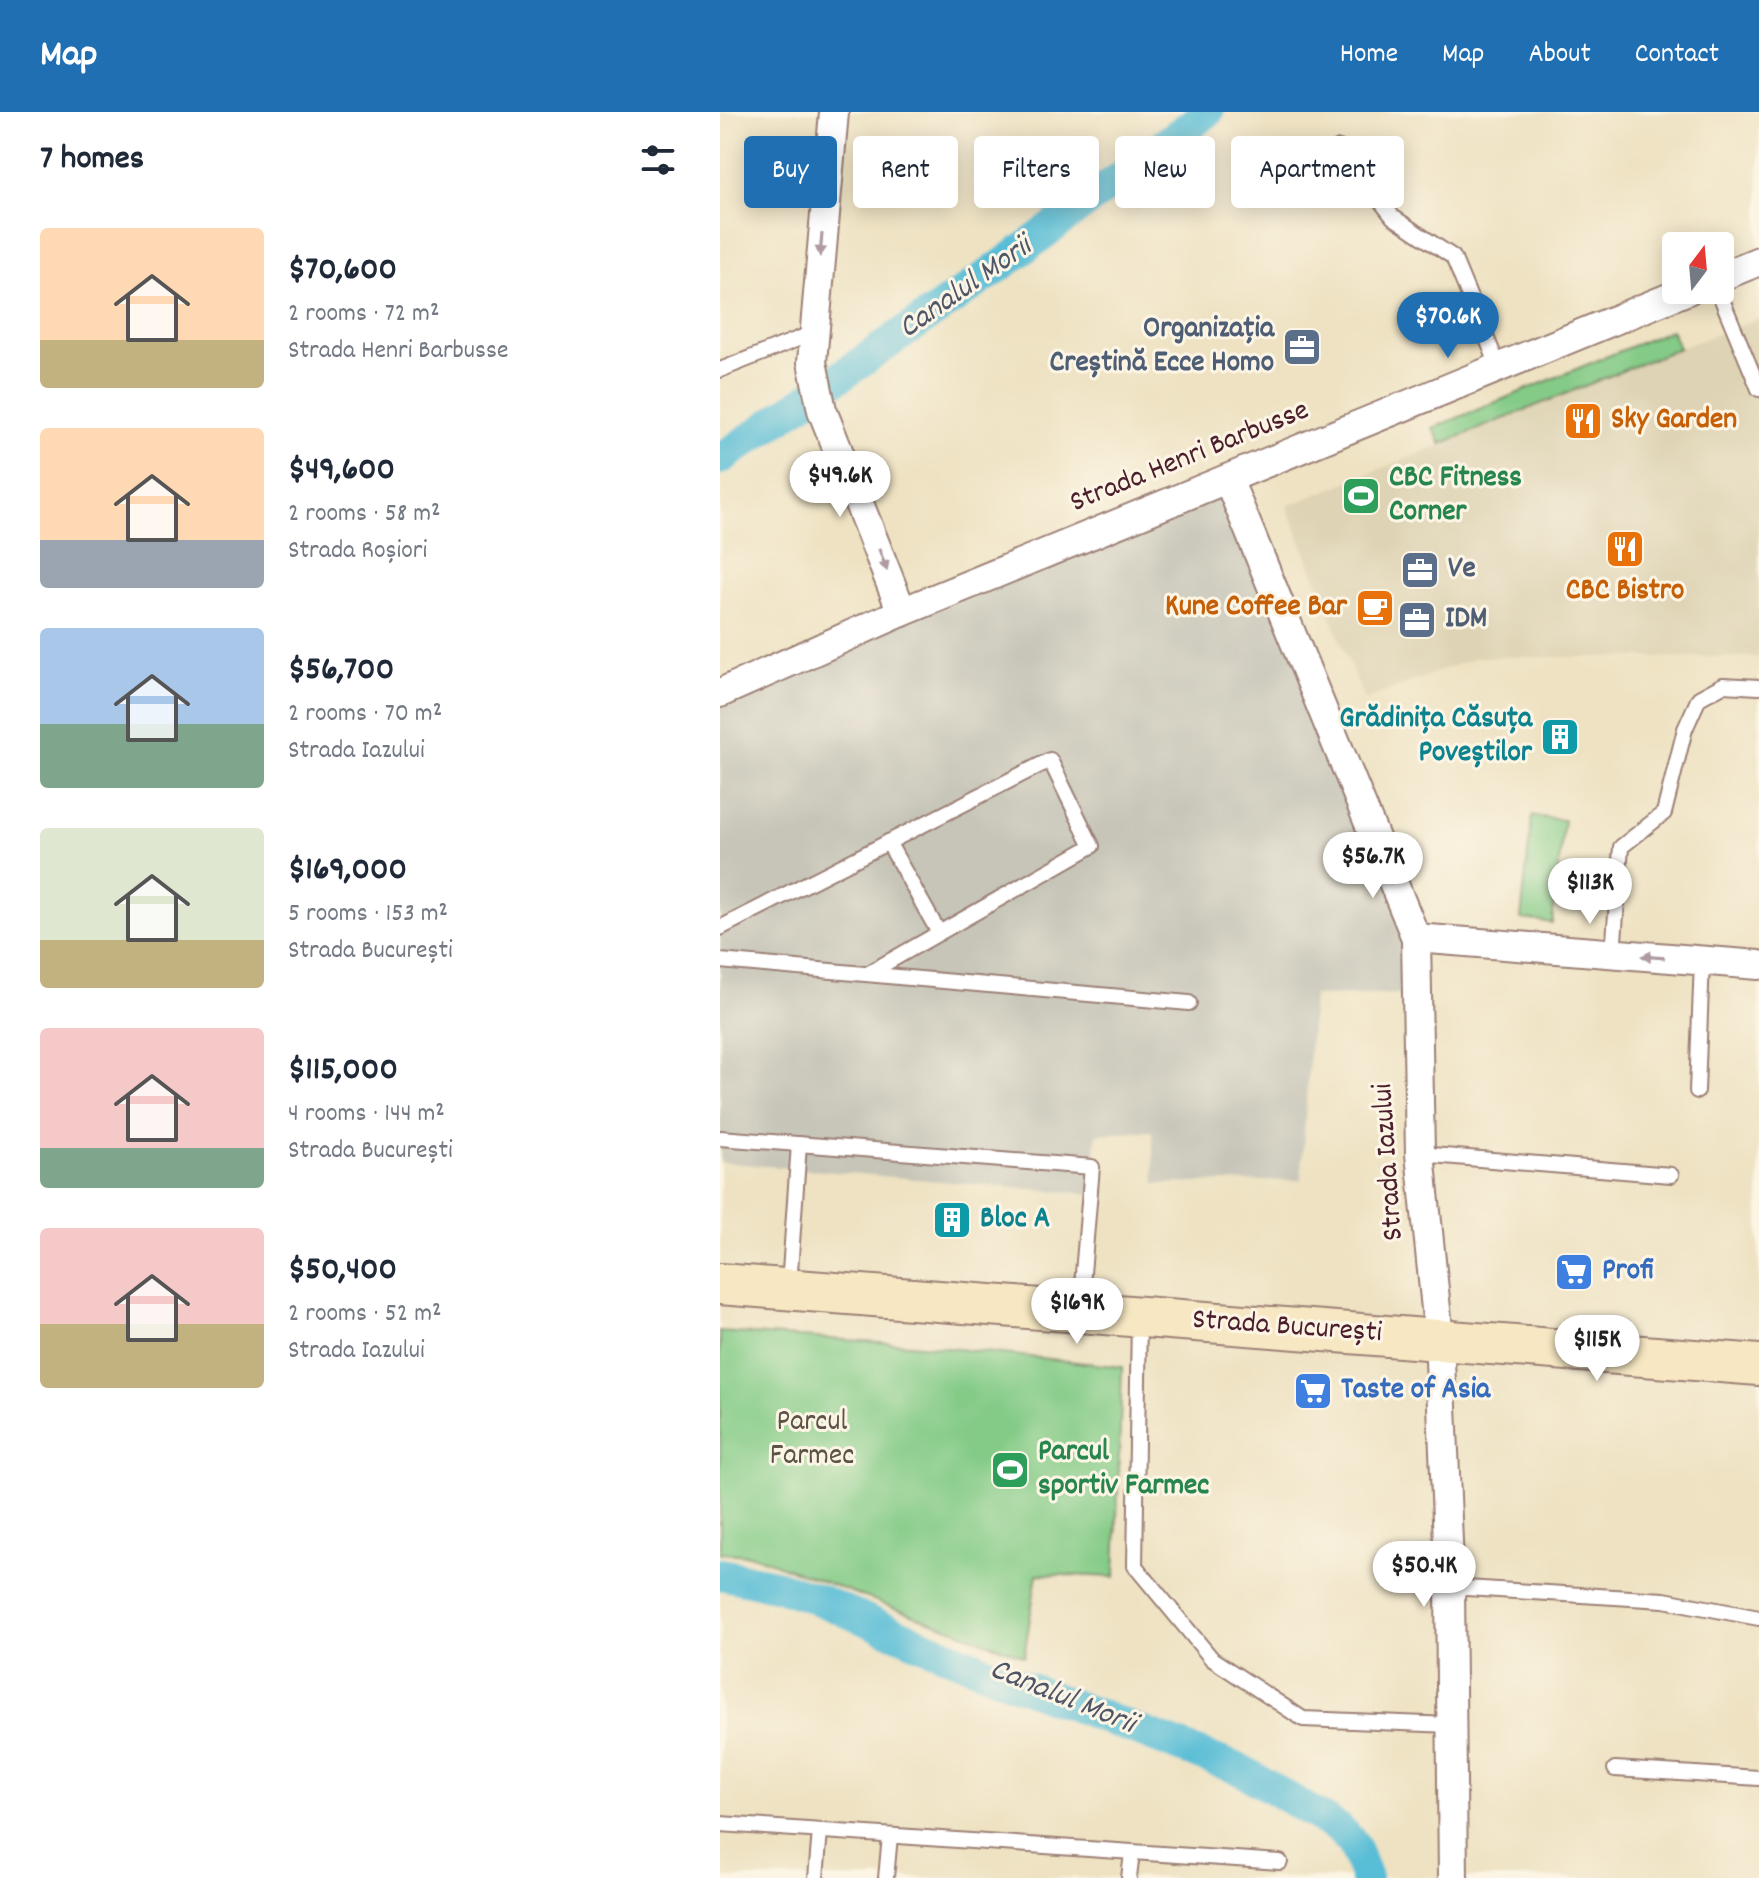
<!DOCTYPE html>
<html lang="en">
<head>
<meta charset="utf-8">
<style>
	:root { --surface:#fff; --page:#f2f2f3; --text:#1f2937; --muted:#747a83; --accent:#1f6fb2 }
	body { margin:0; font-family:Dekko,sans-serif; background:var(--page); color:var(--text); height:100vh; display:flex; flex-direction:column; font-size:30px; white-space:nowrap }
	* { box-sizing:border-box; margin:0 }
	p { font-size:26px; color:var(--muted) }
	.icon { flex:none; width:44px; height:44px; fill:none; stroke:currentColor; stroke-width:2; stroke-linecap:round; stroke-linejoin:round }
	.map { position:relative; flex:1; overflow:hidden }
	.side { display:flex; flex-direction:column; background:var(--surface); width:720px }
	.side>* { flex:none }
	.hud { position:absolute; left:24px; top:24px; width:760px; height:72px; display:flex; gap:16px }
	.needle { width:52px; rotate:16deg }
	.tools { position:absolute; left:942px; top:120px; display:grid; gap:16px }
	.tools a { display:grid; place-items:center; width:72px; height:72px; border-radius:8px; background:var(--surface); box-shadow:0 4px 20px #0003; font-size:40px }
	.price { position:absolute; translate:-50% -68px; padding:0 18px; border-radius:28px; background:#fff; color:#222; font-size:26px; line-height:52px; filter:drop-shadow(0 2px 4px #0008) }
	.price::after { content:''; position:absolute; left:50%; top:48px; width:24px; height:18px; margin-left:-12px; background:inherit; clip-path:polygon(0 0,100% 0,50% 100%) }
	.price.active { background:var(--accent); color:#fff }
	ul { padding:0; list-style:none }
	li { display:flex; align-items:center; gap:24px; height:200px; padding:0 40px }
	li span { display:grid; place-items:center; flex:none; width:224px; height:160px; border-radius:8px; color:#555 }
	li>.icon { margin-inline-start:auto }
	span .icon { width:96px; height:96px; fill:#fffc; stroke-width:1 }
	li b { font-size:34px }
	h2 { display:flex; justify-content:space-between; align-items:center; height:96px; padding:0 40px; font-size:34px }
	.chip { padding:0 28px; border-radius:8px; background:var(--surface); box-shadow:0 4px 20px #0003; font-size:28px; line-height:72px }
	.chip.active { background:var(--accent); color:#fff }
	header { display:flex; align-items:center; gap:48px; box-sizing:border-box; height:112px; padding:0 40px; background:var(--accent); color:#fff }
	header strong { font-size:38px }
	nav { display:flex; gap:44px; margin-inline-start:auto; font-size:28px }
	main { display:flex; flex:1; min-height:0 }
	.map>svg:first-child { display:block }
	.built { fill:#ded3b4 }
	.industrial { fill:#c6c5b8 }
	.green { fill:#83cb86; stroke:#667558; stroke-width:2 }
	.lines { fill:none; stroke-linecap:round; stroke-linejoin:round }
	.canal { stroke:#58bdd6; stroke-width:32 }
	.service-casing { stroke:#9c8076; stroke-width:18 }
	.minor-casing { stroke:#9c8076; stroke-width:32 }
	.secondary-casing { stroke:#9c8076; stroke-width:44 }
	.service { stroke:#fff; stroke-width:14 }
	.minor { stroke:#fff; stroke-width:28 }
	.secondary { stroke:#f7e8c3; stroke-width:40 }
	.oneway { fill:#ae9aa0 }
	.labels { text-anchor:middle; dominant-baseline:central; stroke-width:6; stroke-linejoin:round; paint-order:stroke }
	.service-label { font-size:30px; font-weight:bold; fill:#4e5e75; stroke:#fcf5e5; text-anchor:start }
	.food-label { font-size:30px; font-weight:bold; fill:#c56008; stroke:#fcf5e5; text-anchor:start }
	.street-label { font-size:30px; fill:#4a1f2b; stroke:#fcf5e5 }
	.leisure-label { font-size:30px; font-weight:bold; fill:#27864d; stroke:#fcf5e5; text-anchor:start }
	.culture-label { font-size:30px; font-weight:bold; fill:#0d838f; stroke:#fcf5e5; text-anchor:end }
	.shop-label { font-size:30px; font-weight:bold; fill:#366cbe; stroke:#fcf5e5; text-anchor:start }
	.park-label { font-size:30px; fill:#5b5346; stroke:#fcf5e5 }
	.water-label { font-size:32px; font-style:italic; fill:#4f5667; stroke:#fcf5e5 }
</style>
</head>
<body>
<header>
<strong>Map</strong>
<nav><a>Home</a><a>Map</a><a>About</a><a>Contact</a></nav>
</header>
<main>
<section class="side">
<h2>7 homes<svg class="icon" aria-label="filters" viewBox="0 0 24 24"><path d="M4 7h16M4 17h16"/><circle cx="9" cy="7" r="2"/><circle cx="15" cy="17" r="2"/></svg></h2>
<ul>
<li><span style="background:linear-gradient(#ffd9b3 70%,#c2b280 0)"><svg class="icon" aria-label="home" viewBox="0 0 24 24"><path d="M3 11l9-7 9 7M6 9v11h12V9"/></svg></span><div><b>$70,600</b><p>2 rooms · 72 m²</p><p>Strada Henri Barbusse</p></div></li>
<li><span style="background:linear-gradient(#ffd9b3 70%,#9aa5b1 0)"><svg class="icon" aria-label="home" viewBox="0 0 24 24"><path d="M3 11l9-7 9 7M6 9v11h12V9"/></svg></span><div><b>$49,600</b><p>2 rooms · 58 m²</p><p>Strada Roșiori</p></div></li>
<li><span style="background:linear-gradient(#a9c7e8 60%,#7fa58c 0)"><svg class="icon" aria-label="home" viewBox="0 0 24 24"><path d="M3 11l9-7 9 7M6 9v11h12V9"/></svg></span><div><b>$56,700</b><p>2 rooms · 70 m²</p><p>Strada Iazului</p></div></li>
<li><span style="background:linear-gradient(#dfe7d0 70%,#c2b280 0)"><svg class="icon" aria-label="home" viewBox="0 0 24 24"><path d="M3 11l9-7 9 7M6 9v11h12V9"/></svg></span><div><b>$169,000</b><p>5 rooms · 153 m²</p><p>Strada București</p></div></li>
<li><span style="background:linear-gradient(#f6c9c9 75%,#7fa58c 0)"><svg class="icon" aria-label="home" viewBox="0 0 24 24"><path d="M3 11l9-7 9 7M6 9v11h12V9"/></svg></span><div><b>$115,000</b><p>4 rooms · 144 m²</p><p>Strada București</p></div></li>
<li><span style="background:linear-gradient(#f6c9c9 60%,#c2b280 0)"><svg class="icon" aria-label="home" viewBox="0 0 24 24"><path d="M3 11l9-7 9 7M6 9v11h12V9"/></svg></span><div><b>$50,400</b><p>2 rooms · 52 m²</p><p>Strada Iazului</p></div></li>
</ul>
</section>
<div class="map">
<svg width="1039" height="1766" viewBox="0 0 1039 1766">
	<rect width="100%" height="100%" fill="#fcf5e5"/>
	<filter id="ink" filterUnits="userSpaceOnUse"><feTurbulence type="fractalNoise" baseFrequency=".0125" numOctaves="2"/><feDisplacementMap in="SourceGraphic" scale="16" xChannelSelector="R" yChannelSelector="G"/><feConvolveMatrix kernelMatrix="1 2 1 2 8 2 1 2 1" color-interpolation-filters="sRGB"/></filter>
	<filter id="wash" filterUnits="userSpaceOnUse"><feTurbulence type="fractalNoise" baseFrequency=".006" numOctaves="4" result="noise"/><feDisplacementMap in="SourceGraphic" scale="32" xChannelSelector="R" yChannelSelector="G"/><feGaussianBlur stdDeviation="1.8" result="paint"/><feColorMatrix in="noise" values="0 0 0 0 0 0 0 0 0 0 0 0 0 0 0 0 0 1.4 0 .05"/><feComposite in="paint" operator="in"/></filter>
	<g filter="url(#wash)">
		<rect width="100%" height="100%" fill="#eee2c2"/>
		<!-- built -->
		<path class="built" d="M1039,206V545H757L644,588L567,394L720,333L713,316L951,218L960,236Z"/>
		<!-- industrial -->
		<path class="industrial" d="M508,367L696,826L697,882L593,884L581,1068L435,1072L432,1019L377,1022L370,1082L0,1050V581Z"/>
		<!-- green -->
		<g class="green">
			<path d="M951,218L959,236L721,332L713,316Z"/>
			<path d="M812,704L844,708L832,811L801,807Z"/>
			<path d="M0,1220L191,1232L402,1255L395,1465L317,1462L304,1544L32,1443L0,1441Z"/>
		</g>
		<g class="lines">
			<!-- canal -->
			<g class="canal">
				<path d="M0,347L275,158L488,0"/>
				<path d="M0,1462L59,1474L99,1488L282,1566L523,1659L618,1716L633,1731L646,1766"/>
			</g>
		</g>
	</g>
	<g filter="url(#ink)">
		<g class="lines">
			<!-- service casing -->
			<g class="service-casing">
				<g id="service">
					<path d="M619,36L673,105L733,145L779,256"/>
					<path d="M998,178L1039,277"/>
					<path d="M0,258L93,221"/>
					<path d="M168,730L219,821"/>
					<path d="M0,816L330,648L372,734L147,862"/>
					<path d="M893,842L901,735L944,701L965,617L979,586L1003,573L1039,575"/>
					<path d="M0,849L469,891"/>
					<path d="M977,979L982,849"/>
					<path d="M0,1026L372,1055L360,1197"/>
					<path d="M700,1042L951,1063"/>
					<path d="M69,1174L79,1032"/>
					<path d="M419,1207L415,1454L492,1547L583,1607L731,1613"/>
					<path d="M730,1475L944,1488L1039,1506"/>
					<path d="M895,1657L1039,1666"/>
					<path d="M0,1712L560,1750"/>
					<path d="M96,1766L100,1719"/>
					<path d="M166,1766L170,1724"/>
					<path d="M409,1766L412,1741"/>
				</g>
			</g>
			<!-- minor casing -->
			<g class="minor-casing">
				<g id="minor">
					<path d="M114,0L92,250L102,298L182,500"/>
					<path d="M1000,165L1039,149"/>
					<path d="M508,367L696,826L700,1042L719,1226L730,1475L733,1766"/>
					<path d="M0,581L182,500L968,178"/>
					<path d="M696,826L1039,853"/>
				</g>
			</g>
			<!-- secondary casing -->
			<g class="secondary-casing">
				<path id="secondary" d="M0,1172L1039,1253"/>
			</g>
			<!-- service -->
			<use href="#service" class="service"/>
			<!-- minor -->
			<use href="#minor" class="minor"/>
			<!-- secondary -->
			<use href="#secondary" class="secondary"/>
		</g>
		<!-- one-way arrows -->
		<defs><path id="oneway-solid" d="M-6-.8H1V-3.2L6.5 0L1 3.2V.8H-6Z" transform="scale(2)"/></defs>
		<g class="oneway">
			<use href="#oneway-solid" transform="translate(101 133) rotate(95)"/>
			<use href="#oneway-solid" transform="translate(163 448) rotate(70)"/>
			<use href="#oneway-solid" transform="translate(933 845) rotate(-176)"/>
		</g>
	</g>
	<!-- icons -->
	<defs>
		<g id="office-square" transform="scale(2)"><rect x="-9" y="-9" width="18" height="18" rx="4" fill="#5c6f8a" stroke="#fcf5e5"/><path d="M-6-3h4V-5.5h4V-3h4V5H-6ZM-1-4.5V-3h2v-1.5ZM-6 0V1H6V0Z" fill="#fff"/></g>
		<g id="restaurant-square" transform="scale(2)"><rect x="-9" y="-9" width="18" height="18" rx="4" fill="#e8710a" stroke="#fcf5e5"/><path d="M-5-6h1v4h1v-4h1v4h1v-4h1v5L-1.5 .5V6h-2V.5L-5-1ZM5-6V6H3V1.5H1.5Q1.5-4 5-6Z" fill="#fff"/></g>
		<g id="stadium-square" transform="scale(2)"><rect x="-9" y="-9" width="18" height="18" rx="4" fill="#2e9e5b" stroke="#fcf5e5"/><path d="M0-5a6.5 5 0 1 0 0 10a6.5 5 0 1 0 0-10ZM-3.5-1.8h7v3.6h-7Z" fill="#fff"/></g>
		<g id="cafe-square" transform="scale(2)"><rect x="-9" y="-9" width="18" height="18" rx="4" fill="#e8710a" stroke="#fcf5e5"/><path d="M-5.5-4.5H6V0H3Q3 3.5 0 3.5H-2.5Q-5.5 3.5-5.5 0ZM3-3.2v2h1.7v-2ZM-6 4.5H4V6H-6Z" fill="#fff"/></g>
		<g id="building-square" transform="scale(2)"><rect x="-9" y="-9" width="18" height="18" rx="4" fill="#0f9aa8" stroke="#fcf5e5"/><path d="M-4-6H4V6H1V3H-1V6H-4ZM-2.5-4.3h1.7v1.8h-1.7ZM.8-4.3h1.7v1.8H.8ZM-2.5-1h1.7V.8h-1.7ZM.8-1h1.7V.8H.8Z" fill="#fff"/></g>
		<g id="supermarket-square" transform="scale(2)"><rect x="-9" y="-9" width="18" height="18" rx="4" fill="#3f7fe0" stroke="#fcf5e5"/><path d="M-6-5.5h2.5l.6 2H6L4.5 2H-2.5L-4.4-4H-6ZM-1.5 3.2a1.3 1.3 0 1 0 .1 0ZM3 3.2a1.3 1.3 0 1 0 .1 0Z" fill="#fff"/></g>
	</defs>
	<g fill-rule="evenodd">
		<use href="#office-square" x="582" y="235"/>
		<use href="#restaurant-square" x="863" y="309"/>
		<use href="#stadium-square" x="641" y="384"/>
		<use href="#restaurant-square" x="905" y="437"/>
		<use href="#office-square" x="700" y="458"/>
		<use href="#cafe-square" x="655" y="496"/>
		<use href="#office-square" x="697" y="508"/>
		<use href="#building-square" x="840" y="625"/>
		<use href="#building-square" x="232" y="1108"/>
		<use href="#supermarket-square" x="854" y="1160"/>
		<use href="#supermarket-square" x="593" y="1279"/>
		<use href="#stadium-square" x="290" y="1358"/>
	</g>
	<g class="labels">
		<!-- service labels -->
		<g class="service-label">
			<text x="554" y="218" text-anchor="end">Organizația<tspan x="554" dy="34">Creștină Ecce Homo</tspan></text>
			<text x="728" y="458">Ve</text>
			<text x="725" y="508">IDM</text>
		</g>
		<!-- food labels -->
		<g class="food-label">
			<text x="891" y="309">Sky Garden</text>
			<text x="905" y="480" text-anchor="middle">CBC Bistro</text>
			<text x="627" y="496" text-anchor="end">Kune Coffee Bar</text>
		</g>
		<!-- street labels -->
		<g class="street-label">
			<text transform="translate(470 346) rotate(-22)">Strada Henri Barbusse</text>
			<text transform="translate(670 1050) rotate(-94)">Strada Iazului</text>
			<text transform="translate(567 1216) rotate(4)">Strada București</text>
		</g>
		<!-- leisure labels -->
		<g class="leisure-label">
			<text x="669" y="367">CBC Fitness<tspan x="669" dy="34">Corner</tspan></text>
			<text x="318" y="1341">Parcul<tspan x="318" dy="34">sportiv Farmec</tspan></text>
		</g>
		<!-- culture labels -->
		<g class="culture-label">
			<text x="812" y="608">Grădinița Căsuța<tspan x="812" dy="34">Poveștilor</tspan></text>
			<text x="260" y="1108" text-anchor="start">Bloc A</text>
		</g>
		<!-- shop labels -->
		<g class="shop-label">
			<text x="882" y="1160">Profi</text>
			<text x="621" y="1279">Taste of Asia</text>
		</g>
		<!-- park labels -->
		<g class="park-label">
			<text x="92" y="1311">Parcul<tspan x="92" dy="34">Farmec</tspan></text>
		</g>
		<!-- water labels -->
		<g class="water-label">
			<text transform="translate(246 177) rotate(-35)">Canalul Morii</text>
			<text transform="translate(342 1586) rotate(22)">Canalul Morii</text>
		</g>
	</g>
</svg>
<div class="tools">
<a><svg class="needle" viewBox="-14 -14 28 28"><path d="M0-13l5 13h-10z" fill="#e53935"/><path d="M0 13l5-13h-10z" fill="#747a83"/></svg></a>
</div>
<b class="price active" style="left:728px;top:248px">$70.6K</b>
<b class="price" style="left:120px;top:407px">$49.6K</b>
<b class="price" style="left:653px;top:788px">$56.7K</b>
<b class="price" style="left:870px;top:814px">$113K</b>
<b class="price" style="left:357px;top:1234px">$169K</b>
<b class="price" style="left:877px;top:1271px">$115K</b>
<b class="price" style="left:704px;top:1497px">$50.4K</b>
<div class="hud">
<a class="chip active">Buy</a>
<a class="chip">Rent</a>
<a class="chip">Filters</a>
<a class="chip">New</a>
<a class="chip">Apartment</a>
</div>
</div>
</main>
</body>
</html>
